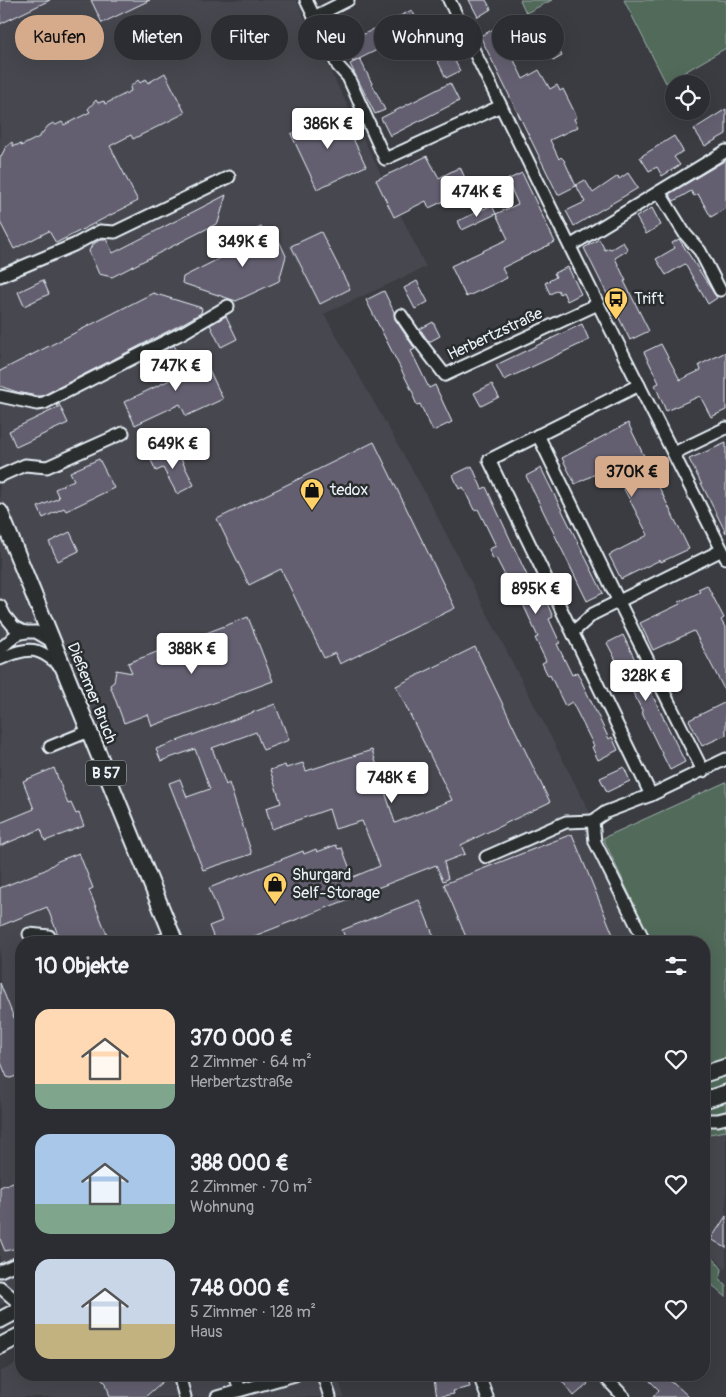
<!DOCTYPE html>
<html lang="de">
<head>
<meta charset="utf-8">
<style>
	:root { --surface:#2c2d32; --page:#34353a; --text:#f1f3f6; --muted:#a6a8ac; --line:#48494d; --accent:#d6ab8b }
	body { margin:0; font-family:Pangolin,sans-serif; background:var(--page); color:var(--text); height:100vh; display:flex; flex-direction:column; font-size:19px; white-space:nowrap }
	* { box-sizing:border-box; margin:0 }
	p { font-size:16px; color:var(--muted) }
	.icon { flex:none; width:28px; height:28px; fill:none; stroke:currentColor; stroke-width:2; stroke-linecap:round; stroke-linejoin:round }
	.map { position:relative; flex:1; overflow:hidden }
	.drawer { position:absolute; left:15px; top:936px; width:695px; height:445px; display:flex; flex-direction:column; background:var(--surface); border-radius:20px; box-shadow:0 5px 20px #0002,0 0 0 1px var(--line) }
	.drawer>* { flex:none }
	.guide { position:absolute; left:15px; top:15px; width:696px; height:45px; display:flex; gap:10px }
	.fabs { position:absolute; left:665px; top:75px; display:grid; gap:10px }
	.fabs a { display:grid; place-items:center; width:45px; height:45px; border-radius:50%; background:var(--surface); box-shadow:0 5px 20px #0002,0 0 0 1px var(--line); font-size:25px }
	.price { position:absolute; translate:-50% -42px; padding:0 11px; border-radius:5px; background:#fff; color:#222; font-size:16px; line-height:32px; filter:drop-shadow(0 1px 2px #0008) }
	.price::after { content:''; position:absolute; left:50%; top:30px; width:15px; height:11px; margin-left:-8px; background:inherit; clip-path:polygon(0 0,100% 0,50% 100%) }
	.price.current { background:var(--accent); color:#111 }
	ul { padding:0; list-style:none }
	li { display:flex; align-items:center; gap:15px; height:125px; padding:0 20px }
	li span { display:grid; place-items:center; flex:none; width:140px; height:100px; border-radius:15px; color:#555 }
	li>.icon { margin-inline-start:auto }
	span .icon { width:60px; height:60px; fill:#fffc; stroke-width:1 }
	li b { font-size:21px }
	h2 { display:flex; justify-content:space-between; align-items:center; height:60px; padding:0 20px; font-size:21px }
	.pill { padding:0 18px; border-radius:22px; background:var(--surface); box-shadow:0 5px 20px #0002,0 0 0 1px var(--line); font-size:18px; line-height:45px }
	.pill.current { background:var(--accent); color:#111 }
	.map>svg:first-child { display:block }
	.built { fill:#474650 }
	.green { fill:#516b5a; stroke:#9caea9 }
	.building { fill:#645e6f; stroke:#e8f1f8 }
	.lines { fill:none; stroke-linecap:round; stroke-linejoin:round }
	.minor-casing { stroke:#e8f1f8; stroke-width:15 }
	.major-casing { stroke:#e8f1f8; stroke-width:19 }
	.minor { stroke:#2a2d2e; stroke-width:11 }
	.major { stroke:#2a2d2e; stroke-width:15 }
	.labels { text-anchor:middle; dominant-baseline:central; stroke-width:5; stroke-linejoin:round; paint-order:stroke }
	.shield { fill:#2a2d2e; stroke:#afb6bb; stroke-width:1 }
	.shield-label { font-size:15px; font-weight:bold; fill:#e8f1f8 }
	.poi-label { font-size:16px; fill:#e8f1f8; stroke:#2a2d2e; text-anchor:start }
	.street-label { font-size:16px; fill:#e8f1f8; stroke:#2a2d2e }
</style>
</head>
<body>
<div class="map">
<svg width="726" height="1397" viewBox="0 0 726 1397">
	<rect width="100%" height="100%" fill="#3b3c42"/>
	<filter id="ink" filterUnits="userSpaceOnUse"><feTurbulence type="fractalNoise" baseFrequency=".02" numOctaves="2"/><feDisplacementMap in="SourceGraphic" scale="10" xChannelSelector="R" yChannelSelector="G"/><feConvolveMatrix kernelMatrix="1 2 1 2 8 2 1 2 1" color-interpolation-filters="sRGB"/></filter>
	<g filter="url(#ink)">
		<!-- built -->
		<g class="built">
			<path d="M0,0H296L426,267L324,314L422,487L603,838L652,942H21V1295L0,1305Z"/>
			<path d="M726,1131V1270L704,1245V1135Z"/>
			<path d="M21,1361V1375H337L344,1397H0V1372Z"/>
		</g>
		<!-- green -->
		<g class="green">
			<path d="M520,0H552L526,13Z"/>
			<path d="M624,0H726V48L666,83Z"/>
			<path d="M726,782V1131L704,1135V942H652L603,838Z"/>
			<path d="M704,1246L722,1269L720,1280L726,1285V1297L704,1278Z"/>
		</g>
		<!-- building -->
		<g class="building">
			<path d="M0,0H50L0,24Z"/>
			<path d="M91,0H150L102,23Z"/>
			<path d="M469,0H486L491,9L478,17Z"/>
			<path d="M412,10L421,28L353,62L344,44Z"/>
			<path d="M526,13L531,23L503,37L523,79L539,70L550,89L557,85L560,91L563,89L577,117L574,119L578,127L550,140L559,159L561,157L564,160L576,186L558,195L480,36Z"/>
			<path d="M438,27L460,71L446,78L424,33Z"/>
			<path d="M553,38L562,56L553,61L544,42Z"/>
			<path d="M360,59L385,110L375,114L350,64Z"/>
			<path d="M165,73L185,113L133,139L131,135L110,146L138,201L56,243L49,231L14,249L0,222V158L6,147L12,142L13,146L21,144V146L39,137L48,126L53,123L56,125L62,122L64,125L90,112L88,109L96,100L98,103L104,101L105,104L131,91L130,87L138,80L140,83L146,79L148,83Z"/>
			<path d="M450,83L459,101L390,136L381,118Z"/>
			<path d="M726,109V134L705,146L694,129Z"/>
			<path d="M340,111L366,166L317,189L291,134Z"/>
			<path d="M674,136L683,151L674,157L680,165L662,176L657,167L649,171L640,157Z"/>
			<path d="M427,156L439,178L460,167L470,189L429,208L426,201L394,217L376,180Z"/>
			<path d="M726,160V208L711,217L698,194L694,196L691,191L674,201L669,194Z"/>
			<path d="M522,173L555,242L502,268L507,278L466,297L451,266L508,239L496,214L518,204L507,180Z"/>
			<path d="M628,173L638,188L574,226L566,211L585,202L576,185L585,180L593,193L618,176L619,179Z"/>
			<path d="M226,195L218,223L112,277L99,274L89,251L92,245L101,239H106L113,253Z"/>
			<path d="M492,205L496,214L462,230L458,221Z"/>
			<path d="M652,208L661,225L646,234L636,217Z"/>
			<path d="M261,227L275,232L286,256L279,281L236,301L182,283L183,277L240,248L245,235Z"/>
			<path d="M321,232L350,289L320,304L291,246Z"/>
			<path d="M599,239L605,250L609,248L611,249L623,242L628,250L615,258L626,281H624L649,331L630,340L584,248Z"/>
			<path d="M679,239L717,298L708,304L685,264L666,275L656,259L675,248L672,243Z"/>
			<path d="M568,267L581,294L567,301L563,292L560,294L558,290L550,294L545,283L556,277L554,273Z"/>
			<path d="M43,280L49,294L24,306L18,292Z"/>
			<path d="M417,281L428,302L415,309L404,288Z"/>
			<path d="M384,291L394,312L395,319L415,349L411,351L429,388L435,385L452,422L433,431L420,404L417,405L413,396L414,395L366,300Z"/>
			<path d="M153,293L202,308L201,313L180,325L42,396H37L17,392L0,386V371Z"/>
			<path d="M226,316L237,339L221,347L210,325Z"/>
			<path d="M433,322L440,336L429,342L420,329Z"/>
			<path d="M582,324L589,340L504,380L496,365Z"/>
			<path d="M661,344L680,380L701,370L699,365L726,352V410L711,417L700,396L666,411L655,385L659,383L644,352Z"/>
			<path d="M174,345L187,372L206,363L223,399L186,416L180,404L135,425L124,402L176,377L163,351Z"/>
			<path d="M492,384L499,397L481,406L474,393Z"/>
			<path d="M59,404L68,423L16,447L9,431L59,407L56,405Z"/>
			<path d="M628,423L689,549L661,562L660,560L621,579L609,555L648,535L612,466L575,484L562,458Z"/>
			<path d="M374,442L455,608L340,664L335,653L324,658L281,569L249,585L217,519Z"/>
			<path d="M726,443V533L689,459Z"/>
			<path d="M167,449L172,459L179,455L194,485L177,494L163,468L156,471L150,458L153,456L152,454L160,450L161,452Z"/>
			<path d="M99,459L114,488L66,511L64,508L43,518L38,507L59,498L55,489L74,480L70,472Z"/>
			<path d="M472,466L482,489L486,487L531,584L533,583L543,605L547,603L553,617L549,619L560,643L557,644L572,675L577,672L609,739L612,737L618,750L598,760L592,747L594,746L572,702L565,706L550,675L548,676L542,663L546,661L535,638L538,637L523,604L521,605L510,582L509,583L496,558L493,559L489,549L496,546L478,509L474,510L463,487L459,489L453,475Z"/>
			<path d="M541,468L603,593L587,601L526,476Z"/>
			<path d="M70,532L79,551L58,561L49,542Z"/>
			<path d="M707,585L724,618L721,620L726,629V693L694,631L653,650L640,623L680,604L679,602L700,592L698,589Z"/>
			<path d="M248,617L273,681L152,726L148,714L124,723L110,685L114,682L116,670L132,673L128,663Z"/>
			<path d="M623,635L685,762L670,770L642,713L643,712L607,643Z"/>
			<path d="M475,647L550,802L461,845L465,854L444,862L448,879L443,881L436,865L239,942H231L228,936L215,941L209,926L222,921L209,888L303,851L304,854L316,849L317,852L336,845L338,849L342,848L353,877L380,866L362,821L335,829L329,809L272,829L266,808L281,803L270,770L285,765L286,768L303,763L306,771L372,750L395,823L452,800L396,686Z"/>
			<path d="M726,702V735L702,746L689,720Z"/>
			<path d="M275,704L289,740L263,750L256,732L212,748L226,785L229,783L252,854L203,870L169,783L180,779L187,797L210,789L195,749L161,761L156,749Z"/>
			<path d="M624,767L630,781L607,792L600,778Z"/>
			<path d="M54,768L68,804L71,803L76,814L79,813L84,826L45,841L41,829L0,846V823L34,809L23,781Z"/>
			<path d="M572,834L616,942H468L444,884Z"/>
			<path d="M79,853L93,888L89,890L110,942H61L47,907L0,926V888L45,870L58,861Z"/>
			<path d="M419,900L436,942H347L342,930Z"/>
			<path d="M0,983L14,1018L21,1015V1027L14,1030L21,1047V1074L11,1078L7,1077L0,1060Z"/>
			<path d="M21,1179V1244L13,1249L5,1251L0,1239V1187Z"/>
			<path d="M726,1216V1248L711,1239Z"/>
			<path d="M98,1375H170L145,1397H110L106,1383Z"/>
			<path d="M467,1375L470,1387L453,1391L454,1394L437,1397L434,1380L448,1377V1379Z"/>
			<path d="M557,1375H581L588,1384L574,1396Z"/>
			<path d="M644,1375H664L672,1383L673,1382L689,1397H653L659,1390Z"/>
		</g>
		<g class="lines">
			<!-- minor casing -->
			<g class="minor-casing">
				<g id="minor">
					<path d="M306,0L338,66L348,77L385,159L501,106"/>
					<path d="M449,0L598,304L726,558"/>
					<path d="M314,17L348,0"/>
					<path d="M659,192L685,234L700,251L720,290"/>
					<path d="M570,246L726,151"/>
					<path d="M0,276L74,245L100,231L115,232L229,177"/>
					<path d="M401,315L418,340L445,375L598,304"/>
					<path d="M639,385L489,460L651,795"/>
					<path d="M0,396L37,404L44,403L184,332L228,306"/>
					<path d="M538,435L619,602L703,771"/>
					<path d="M674,453L726,428"/>
					<path d="M0,476L25,465L47,467L123,433"/>
					<path d="M0,606L5,616L14,627L24,632H36L53,642"/>
					<path d="M573,632L593,614L722,550"/>
					<path d="M0,648C12,642 10,635 25,632"/>
					<path d="M0,659C29,646 39,646 62,668"/>
					<path d="M50,747L89,731"/>
					<path d="M486,857L566,822L593,821"/>
					<path d="M29,934L49,936L52,942"/>
					<path d="M157,942L173,936"/>
					<path d="M645,942L595,842L593,821L606,812L651,795L726,759"/>
					<path d="M704,1120H718L726,1118"/>
					<path d="M0,1271L21,1262"/>
					<path d="M0,1287L21,1305"/>
					<path d="M179,1375L185,1397"/>
					<path d="M235,1375L240,1390"/>
					<path d="M323,1375L330,1397"/>
					<path d="M479,1375L487,1397"/>
					<path d="M603,1375L624,1397"/>
					<path d="M217,1397L295,1375"/>
				</g>
			</g>
			<!-- major casing -->
			<g class="major-casing">
				<g id="major">
					<path d="M0,512L175,942"/>
					<path d="M704,1074L726,1067"/>
					<path d="M704,1100L726,1093"/>
					<path d="M0,1320L21,1309"/>
					<path d="M0,1346L21,1335"/>
				</g>
			</g>
			<!-- minor -->
			<use href="#minor" class="minor"/>
			<!-- major -->
			<use href="#major" class="major"/>
		</g>
	</g>
	<!-- icons -->
	<defs>
		<g id="bus-pin" transform="scale(1.25)"><path d="M0 17L-7.5 6A9.5 9.5 0 1 1 7.5 6Z" fill="#ffd166" stroke="#2a2d2e"/><path d="M-5-6H5V4H4V6H2V4H-2V6H-4V4H-5ZM-3.5-4V0h7V-4ZM-3.5 1.2v1.5H-2V1.2ZM2 1.2v1.5H3.5V1.2Z" fill="#111"/></g>
		<g id="shop-pin" transform="scale(1.25)"><path d="M0 17L-7.5 6A9.5 9.5 0 1 1 7.5 6Z" fill="#ffd166" stroke="#2a2d2e"/><path d="M-5-2.5h2.3a2.7 3.5 0 0 1 5.4 0H5L5.5 6h-11ZM-1.5-2.5h3a1.5 2.3 0 0 0-3 0Z" fill="#111"/></g>
	</defs>
	<g fill-rule="evenodd">
		<use href="#bus-pin" x="616" y="299"/>
		<use href="#shop-pin" x="312" y="490"/>
		<use href="#shop-pin" x="275" y="884"/>
	</g>
	<g class="labels">
		<!-- shield labels -->
		<rect class="shield" x="86" y="760.5" width="40" height="25" rx="4"/>
		<g class="shield-label">
			<text x="106" y="773">B 57</text>
		</g>
		<!-- poi labels -->
		<g class="poi-label">
			<text x="634" y="299">Trift</text>
			<text x="330" y="490">tedox</text>
			<text x="292" y="875">Shurgard<tspan x="292" dy="18">Self-Storage</tspan></text>
		</g>
		<!-- street labels -->
		<g class="street-label">
			<text transform="translate(495 334) rotate(-25)">Herbertzstraße</text>
			<text transform="translate(92 693) rotate(68)">Dießemer Bruch</text>
		</g>
	</g>
</svg>
<div class="fabs">
<a><svg class="icon" aria-label="locate" viewBox="0 0 24 24"><circle cx="12" cy="12" r="6"/><path d="M12 2v4M12 18v4M2 12h4M18 12h4"/></svg></a>
</div>
<b class="price" style="left:328px;top:150px">386K €</b>
<b class="price" style="left:477px;top:218px">474K €</b>
<b class="price" style="left:243px;top:268px">349K €</b>
<b class="price" style="left:176px;top:392px">747K €</b>
<b class="price" style="left:173px;top:470px">649K €</b>
<b class="price current" style="left:632px;top:498px">370K €</b>
<b class="price" style="left:536px;top:615px">895K €</b>
<b class="price" style="left:192px;top:675px">388K €</b>
<b class="price" style="left:646px;top:702px">328K €</b>
<b class="price" style="left:392px;top:804px">748K €</b>
<div class="guide">
<a class="pill current">Kaufen</a>
<a class="pill">Mieten</a>
<a class="pill">Filter</a>
<a class="pill">Neu</a>
<a class="pill">Wohnung</a>
<a class="pill">Haus</a>
</div>
<section class="drawer">
<h2>10 Objekte<svg class="icon" aria-label="filters" viewBox="0 0 24 24"><path d="M4 7h16M4 17h16"/><circle cx="9" cy="7" r="2"/><circle cx="15" cy="17" r="2"/></svg></h2>
<ul>
<li><span style="background:linear-gradient(#ffd9b3 75%,#7fa58c 0)"><svg class="icon" aria-label="home" viewBox="0 0 24 24"><path d="M3 11l9-7 9 7M6 9v11h12V9"/></svg></span><div><b>370 000 €</b><p>2 Zimmer · 64 m²</p><p>Herbertzstraße</p></div><svg class="icon" aria-label="heart" viewBox="0 0 24 24"><path d="M12 20l-8-8c-3-5 5-10 8-4 3-6 11-1 8 4z"/></svg></li>
<li><span style="background:linear-gradient(#a9c7e8 70%,#7fa58c 0)"><svg class="icon" aria-label="home" viewBox="0 0 24 24"><path d="M3 11l9-7 9 7M6 9v11h12V9"/></svg></span><div><b>388 000 €</b><p>2 Zimmer · 70 m²</p><p>Wohnung</p></div><svg class="icon" aria-label="heart" viewBox="0 0 24 24"><path d="M12 20l-8-8c-3-5 5-10 8-4 3-6 11-1 8 4z"/></svg></li>
<li><span style="background:linear-gradient(#c9d6e8 65%,#c2b280 0)"><svg class="icon" aria-label="home" viewBox="0 0 24 24"><path d="M3 11l9-7 9 7M6 9v11h12V9"/></svg></span><div><b>748 000 €</b><p>5 Zimmer · 128 m²</p><p>Haus</p></div><svg class="icon" aria-label="heart" viewBox="0 0 24 24"><path d="M12 20l-8-8c-3-5 5-10 8-4 3-6 11-1 8 4z"/></svg></li>
</ul>
</section>
</div>
</body>
</html>
